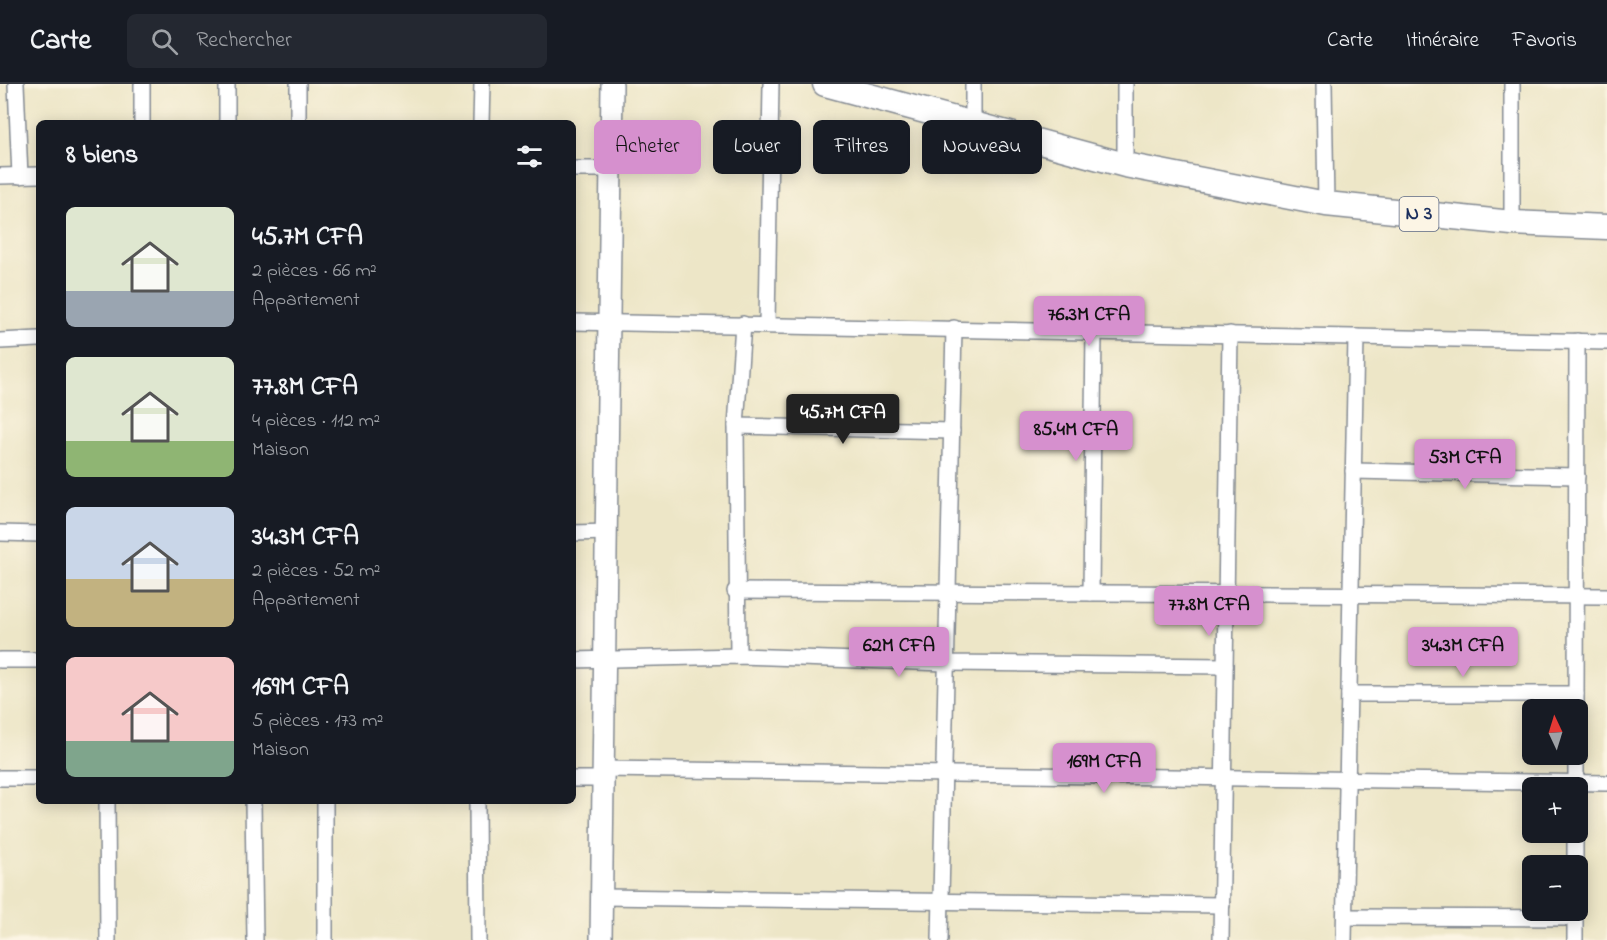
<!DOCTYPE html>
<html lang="fr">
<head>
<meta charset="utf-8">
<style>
	:root { --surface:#171b24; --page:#242831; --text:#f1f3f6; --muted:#9ea1a6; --line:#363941; --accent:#d690ce }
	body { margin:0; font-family:"Indie Flower",sans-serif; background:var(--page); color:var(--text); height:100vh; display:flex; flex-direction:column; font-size:22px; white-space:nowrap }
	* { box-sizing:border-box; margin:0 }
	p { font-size:20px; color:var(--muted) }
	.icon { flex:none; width:33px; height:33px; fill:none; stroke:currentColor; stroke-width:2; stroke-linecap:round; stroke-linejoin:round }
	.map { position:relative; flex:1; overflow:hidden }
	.details { position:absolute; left:36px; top:36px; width:540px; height:684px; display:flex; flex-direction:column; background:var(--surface); border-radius:9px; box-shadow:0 3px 15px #0003 }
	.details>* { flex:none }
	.hud { position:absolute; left:594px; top:36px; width:570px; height:54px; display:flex; gap:12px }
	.needle { width:39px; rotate:356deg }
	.fabs { position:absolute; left:1522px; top:615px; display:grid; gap:12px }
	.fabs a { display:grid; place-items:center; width:66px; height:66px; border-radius:9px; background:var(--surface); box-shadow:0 3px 15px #0003; font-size:30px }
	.price { position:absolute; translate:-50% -51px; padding:0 14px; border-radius:6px; background:var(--accent); color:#111; font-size:20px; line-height:39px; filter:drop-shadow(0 2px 3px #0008) }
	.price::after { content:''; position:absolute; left:50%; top:36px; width:18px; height:14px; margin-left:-9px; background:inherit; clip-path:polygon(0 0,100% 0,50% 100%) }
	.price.on { background:#222; color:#fff }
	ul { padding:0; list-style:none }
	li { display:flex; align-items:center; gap:18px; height:150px; padding:0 30px }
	li span { display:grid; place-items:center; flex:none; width:168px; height:120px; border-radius:9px; color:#555 }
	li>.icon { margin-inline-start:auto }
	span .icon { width:72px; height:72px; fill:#fffc; stroke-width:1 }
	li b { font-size:26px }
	h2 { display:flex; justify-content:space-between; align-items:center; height:72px; padding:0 30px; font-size:26px }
	.pill { padding:0 21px; border-radius:9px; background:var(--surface); box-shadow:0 3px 15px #0003; font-size:21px; line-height:54px }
	.pill.on { background:var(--accent); color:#111 }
	header { display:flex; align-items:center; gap:36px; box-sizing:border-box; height:84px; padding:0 30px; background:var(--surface); border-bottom:2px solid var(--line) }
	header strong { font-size:28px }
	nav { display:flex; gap:33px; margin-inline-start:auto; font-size:21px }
	.search { width:420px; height:54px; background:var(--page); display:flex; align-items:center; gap:15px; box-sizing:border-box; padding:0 21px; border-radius:9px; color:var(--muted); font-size:22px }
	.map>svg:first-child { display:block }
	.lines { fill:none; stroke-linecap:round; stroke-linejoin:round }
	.street-casing { stroke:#848a92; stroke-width:18 }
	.secondary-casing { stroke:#848a92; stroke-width:24 }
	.primary-casing { stroke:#848a92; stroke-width:27 }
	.street { stroke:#fff; stroke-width:15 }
	.secondary { stroke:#fff; stroke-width:21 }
	.primary { stroke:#fff; stroke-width:24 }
	.labels { text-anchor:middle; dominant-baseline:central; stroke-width:4.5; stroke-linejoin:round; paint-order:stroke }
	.shield { fill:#fcf5e5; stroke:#5e6a86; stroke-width:1.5 }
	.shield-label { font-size:20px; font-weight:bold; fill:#1b2f5e }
</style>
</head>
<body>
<header>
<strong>Carte</strong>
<div class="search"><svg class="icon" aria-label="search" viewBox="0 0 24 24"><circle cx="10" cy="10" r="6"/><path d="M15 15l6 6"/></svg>Rechercher</div>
<nav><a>Carte</a><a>Itinéraire</a><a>Favoris</a></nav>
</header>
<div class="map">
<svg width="1607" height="856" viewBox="0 0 1607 856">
	<rect width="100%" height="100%" fill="#fcf5e5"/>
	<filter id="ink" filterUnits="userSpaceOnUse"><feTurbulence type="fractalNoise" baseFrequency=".0167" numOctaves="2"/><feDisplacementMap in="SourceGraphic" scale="12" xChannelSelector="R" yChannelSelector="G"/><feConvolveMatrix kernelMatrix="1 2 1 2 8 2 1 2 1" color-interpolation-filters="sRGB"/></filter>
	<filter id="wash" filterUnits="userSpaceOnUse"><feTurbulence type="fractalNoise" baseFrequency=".008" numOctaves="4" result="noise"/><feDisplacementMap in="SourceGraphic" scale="24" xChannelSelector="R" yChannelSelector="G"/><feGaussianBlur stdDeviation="1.35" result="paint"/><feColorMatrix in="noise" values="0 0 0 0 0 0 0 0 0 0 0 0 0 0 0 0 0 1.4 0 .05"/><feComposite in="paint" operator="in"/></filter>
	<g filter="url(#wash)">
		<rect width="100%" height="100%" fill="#ede6c7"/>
	</g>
	<g filter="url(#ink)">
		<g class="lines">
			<!-- street casing -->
			<g class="street-casing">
				<g id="street">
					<path d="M16,0L20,92"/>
					<path d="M142,0V39"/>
					<path d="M227,0V39"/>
					<path d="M973,0V42"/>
					<path d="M1324,0L1326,120"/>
					<path d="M298,39V0"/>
					<path d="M481,39L482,0"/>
					<path d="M1125,81V0"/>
					<path d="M573,85H610"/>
					<path d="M0,92L39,91"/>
					<path d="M1512,139V0"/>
					<path d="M573,238L1607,258"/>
					<path d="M767,240L771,0"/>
					<path d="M0,257L39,255"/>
					<path d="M736,342L952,347"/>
					<path d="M1353,387L1577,392"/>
					<path d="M0,449L39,450"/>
					<path d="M573,449L608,448"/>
					<path d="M735,507L1607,512"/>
					<path d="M1091,509L1094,247"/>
					<path d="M738,572L736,342L743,240"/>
					<path d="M0,576H39"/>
					<path d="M573,576L738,572L946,579L1225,582"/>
					<path d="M1349,610H1576"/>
					<path d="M1576,626L1577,257"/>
					<path d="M602,685L1607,699"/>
					<path d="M0,694H39"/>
					<path d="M573,695H601"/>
					<path d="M1576,704V670"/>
					<path d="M107,717L108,856"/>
					<path d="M253,717L255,856"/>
					<path d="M477,717L478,856"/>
					<path d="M1575,782V748"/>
					<path d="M601,813L1222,821"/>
					<path d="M1345,833L1575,834"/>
					<path d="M325,856V717"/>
					<path d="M940,856L954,244"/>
					<path d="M1221,856L1230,250"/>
					<path d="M1344,856L1356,253"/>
					<path d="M1575,856V826"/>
				</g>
			</g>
			<!-- secondary casing -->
			<g class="secondary-casing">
				<path id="secondary" d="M601,856L612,0"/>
			</g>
			<!-- primary casing -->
			<g class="primary-casing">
				<path id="primary" d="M825,0L1125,81L1326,120L1512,139L1607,143"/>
			</g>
			<!-- street -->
			<use href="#street" class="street"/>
			<!-- secondary -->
			<use href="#secondary" class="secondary"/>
			<!-- primary -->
			<use href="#primary" class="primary"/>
		</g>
	</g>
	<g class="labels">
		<!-- shield labels -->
		<rect class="shield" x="1399.5" y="113" width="39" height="34" rx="4.5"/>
		<g class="shield-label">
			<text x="1419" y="130">N 3</text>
		</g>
	</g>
</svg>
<div class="fabs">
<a><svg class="needle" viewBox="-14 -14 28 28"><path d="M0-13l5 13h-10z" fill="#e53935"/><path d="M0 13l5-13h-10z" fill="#9ea1a6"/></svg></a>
<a>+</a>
<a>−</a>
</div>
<b class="price" style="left:1089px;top:263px">76.3M CFA</b>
<b class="price on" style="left:843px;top:361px">45.7M CFA</b>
<b class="price" style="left:1076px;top:378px">85.4M CFA</b>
<b class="price" style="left:1465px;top:406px">53M CFA</b>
<b class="price" style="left:1209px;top:553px">77.8M CFA</b>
<b class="price" style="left:899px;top:594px">62M CFA</b>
<b class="price" style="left:1463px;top:594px">34.3M CFA</b>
<b class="price" style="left:1104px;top:710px">169M CFA</b>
<div class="hud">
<a class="pill on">Acheter</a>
<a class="pill">Louer</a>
<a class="pill">Filtres</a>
<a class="pill">Nouveau</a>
</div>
<section class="details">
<h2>8 biens<svg class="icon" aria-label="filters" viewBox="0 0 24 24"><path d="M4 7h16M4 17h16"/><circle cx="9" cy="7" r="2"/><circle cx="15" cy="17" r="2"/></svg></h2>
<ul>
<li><span style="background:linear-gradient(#dfe7d0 70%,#9aa5b1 0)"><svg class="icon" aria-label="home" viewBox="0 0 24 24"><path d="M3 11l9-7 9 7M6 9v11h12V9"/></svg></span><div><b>45.7M CFA</b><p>2 pièces · 66 m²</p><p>Appartement</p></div></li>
<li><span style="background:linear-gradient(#dfe7d0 70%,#8fb573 0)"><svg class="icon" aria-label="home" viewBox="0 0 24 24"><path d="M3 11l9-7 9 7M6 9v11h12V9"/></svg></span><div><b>77.8M CFA</b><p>4 pièces · 112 m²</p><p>Maison</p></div></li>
<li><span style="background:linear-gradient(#c9d6e8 60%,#c2b280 0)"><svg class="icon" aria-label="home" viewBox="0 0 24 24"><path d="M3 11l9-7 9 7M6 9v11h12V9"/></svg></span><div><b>34.3M CFA</b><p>2 pièces · 52 m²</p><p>Appartement</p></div></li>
<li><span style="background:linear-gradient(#f6c9c9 70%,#7fa58c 0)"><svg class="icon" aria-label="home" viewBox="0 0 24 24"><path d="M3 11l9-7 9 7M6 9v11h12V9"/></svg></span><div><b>169M CFA</b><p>5 pièces · 173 m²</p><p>Maison</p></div></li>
</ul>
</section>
</div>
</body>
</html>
